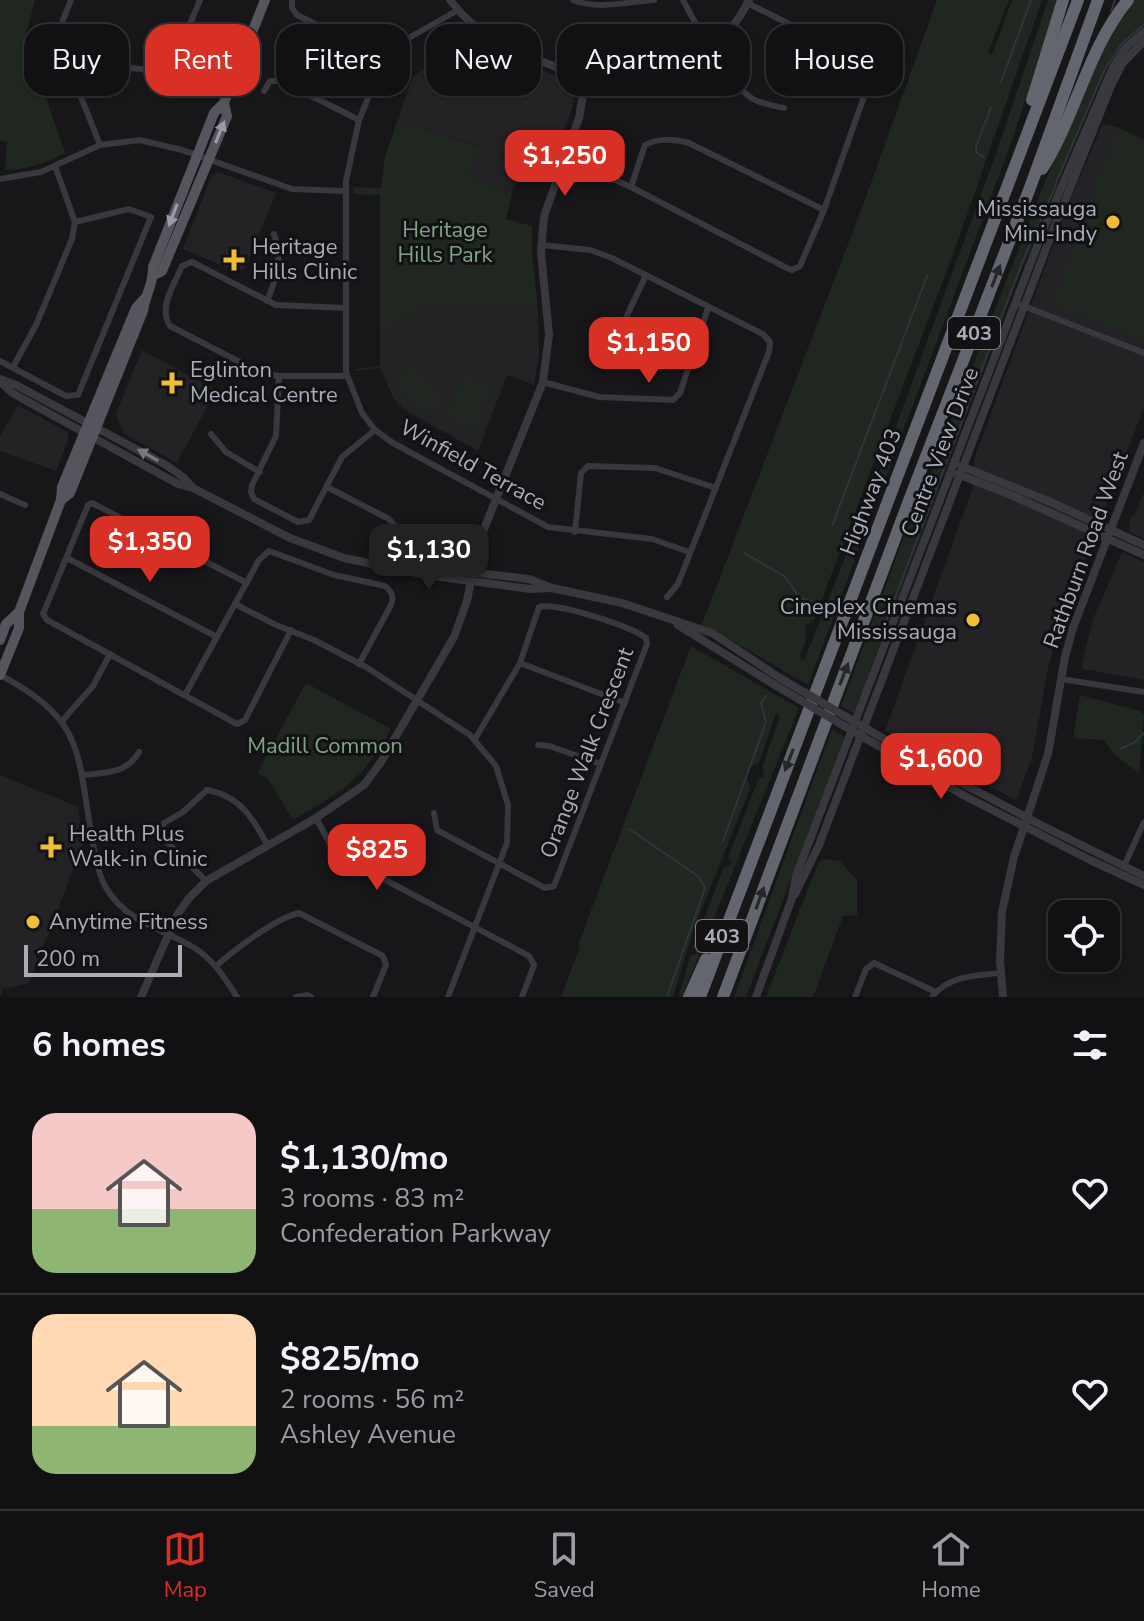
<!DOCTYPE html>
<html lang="en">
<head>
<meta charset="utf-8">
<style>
	:root { --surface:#111113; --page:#1e1f21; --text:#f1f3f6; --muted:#9c9da0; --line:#303133; --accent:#d93025 }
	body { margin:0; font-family:"Nunito Sans",sans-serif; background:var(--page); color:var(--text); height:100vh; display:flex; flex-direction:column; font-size:30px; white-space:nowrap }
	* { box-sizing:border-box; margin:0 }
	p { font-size:26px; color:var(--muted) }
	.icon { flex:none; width:44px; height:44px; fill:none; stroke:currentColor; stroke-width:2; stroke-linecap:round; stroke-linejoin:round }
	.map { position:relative; height:997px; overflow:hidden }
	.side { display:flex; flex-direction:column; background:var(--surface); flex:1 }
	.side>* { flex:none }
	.guide { position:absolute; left:24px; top:24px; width:1096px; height:72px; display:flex; gap:16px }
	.tools { position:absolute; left:1048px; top:900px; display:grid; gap:16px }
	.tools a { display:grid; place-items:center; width:72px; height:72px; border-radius:16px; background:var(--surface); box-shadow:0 2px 6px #0004,0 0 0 2px var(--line); font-size:40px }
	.scale { position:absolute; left:24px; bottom:20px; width:158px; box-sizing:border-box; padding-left:8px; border:4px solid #a9adb9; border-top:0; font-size:22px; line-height:28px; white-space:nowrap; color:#a9adb9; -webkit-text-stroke:6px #121214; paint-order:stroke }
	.price { position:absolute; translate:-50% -68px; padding:0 18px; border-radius:16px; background:var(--accent); color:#fff; font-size:26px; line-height:52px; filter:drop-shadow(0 2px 4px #0008) }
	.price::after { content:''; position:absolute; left:50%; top:48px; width:24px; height:18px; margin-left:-12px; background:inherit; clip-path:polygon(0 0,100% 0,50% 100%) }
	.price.current { background:#222; color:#fff }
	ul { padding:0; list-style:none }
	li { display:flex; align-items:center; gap:24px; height:200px; padding:0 32px }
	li+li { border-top:2px solid var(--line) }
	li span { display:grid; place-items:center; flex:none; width:224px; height:160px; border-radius:24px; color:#555 }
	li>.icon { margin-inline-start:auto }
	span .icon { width:96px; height:96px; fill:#fffc; stroke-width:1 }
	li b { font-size:34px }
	h2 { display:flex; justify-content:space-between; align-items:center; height:96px; padding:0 32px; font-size:34px }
	.pill { padding:0 28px; border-radius:24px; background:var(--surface); box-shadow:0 2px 6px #0004,0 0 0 2px var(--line); font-size:28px; line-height:72px }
	.pill.current { background:var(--accent); color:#fff }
	.menu { display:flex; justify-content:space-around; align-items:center; height:112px; border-top:2px solid var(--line); background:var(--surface); font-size:22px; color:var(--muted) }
	.menu a { display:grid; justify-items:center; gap:4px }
	.menu .current { color:var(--accent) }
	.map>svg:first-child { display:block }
	.built { fill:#232326 }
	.green { fill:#1f2720 }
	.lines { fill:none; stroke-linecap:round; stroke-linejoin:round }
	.stream { stroke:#2d353d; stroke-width:2 }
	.minor { stroke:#38383e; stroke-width:6 }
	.tertiary { stroke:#38383e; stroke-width:8 }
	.primary { stroke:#54555d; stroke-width:10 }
	.motorway { stroke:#64666f; stroke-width:12 }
	.tertiary-bridge { stroke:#38383e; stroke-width:8 }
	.oneway { fill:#989ba7 }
	.oneway2 { fill:#26272b }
	.oneway3 { fill:#767882 }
	.poi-dot { fill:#f1bc36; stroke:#121214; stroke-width:3 }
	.labels { text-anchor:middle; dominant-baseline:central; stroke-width:6; stroke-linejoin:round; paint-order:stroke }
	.shield { fill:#121214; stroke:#7c7e88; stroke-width:2 }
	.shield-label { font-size:20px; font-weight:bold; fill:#a9adb9 }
	.poi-label { font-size:22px; fill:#a9adb9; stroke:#121214; text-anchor:start }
	.park-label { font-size:22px; fill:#80a384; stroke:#121214 }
	.street-label { font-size:22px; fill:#a9adb9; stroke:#121214 }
</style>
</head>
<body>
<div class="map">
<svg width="1144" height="997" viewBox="0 0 1144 997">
	<rect width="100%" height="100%" fill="#171719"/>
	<!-- built -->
	<g class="built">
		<path d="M476,40L496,51L576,84L572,109L559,144L535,133L512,192L468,177L477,146L398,119L413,77L428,66Z"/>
		<path d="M1103,124L1117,127L1144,140V407L1061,622L1048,668L1032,758L1016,800L885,731L973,487L974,459L1072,195Z"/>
		<path d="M218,172L276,193L245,269L237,272L183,249L212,174Z"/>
		<path d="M418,308H538L539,352L534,385L507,375L478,451L405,410L394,399L380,368L355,371V369L380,366V326L391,325Z"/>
		<path d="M142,350L216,390L177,463L123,433L116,414Z"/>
		<path d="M18,405L67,432L69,437L56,471L0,451V436Z"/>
		<path d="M1144,492V539L1129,532V523L1131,517L1135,515Z"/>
		<path d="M1122,552L1144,562V680L1083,669L1081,667L1093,619Z"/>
		<path d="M0,775L78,807L84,842L29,983L3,989L0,997Z"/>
	</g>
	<!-- green -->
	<g class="green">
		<path d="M0,0H35L26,34L28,46L65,153C46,163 27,170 5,170L7,142L0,141Z"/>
		<path d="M937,0H1009L988,53L992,55L1012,0H1042L955,249L814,620L805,626L806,641L799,658L804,661L880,470L998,148L1048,0H1057L1013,138L808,685L743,647L703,628L702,624L863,205Z"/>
		<path d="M1135,0H1144V25L1116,51L1096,90L1016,283L854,713L841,706L919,496L925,497L934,464L1056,154L1106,42Z"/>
		<path d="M398,119L478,147L468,177L512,192L506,219L532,226V253L538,308H418L391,326H380V195L353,194L354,187L381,188L385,157Z"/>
		<path d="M1117,127L1144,140V340L1053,304Z"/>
		<path d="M410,366L444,399L429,415L395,382Z"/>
		<path d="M464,376L492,388L474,429L446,417Z"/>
		<path d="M691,646L799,708L682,997L679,995L690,956L696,954L697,950L693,947L724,867L729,866L731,862L728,857L758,780L764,777L762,767L780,717L776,713L759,763L749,768L747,777L750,789L693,931L673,997H561L580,946L578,945Z"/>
		<path d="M306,683L391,729C361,782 344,790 293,820L268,779L257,773Z"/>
		<path d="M1080,695L1140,711L1144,715L1139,773L1113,753L1104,740L1073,738Z"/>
		<path d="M832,729L845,737L746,997H734Z"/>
		<path d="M824,859L840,861L857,880V915L843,916L813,997H766L818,863Z"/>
	</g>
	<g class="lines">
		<!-- stream -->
		<g class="stream">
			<path d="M1111,11L1115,0"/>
			<path d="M1001,82L1031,0"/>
			<path d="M983,157L976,152V147L991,107"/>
			<path d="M1056,183L1106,67L1124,41L1144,25"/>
			<path d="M832,526L927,276"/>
			<path d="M744,553L784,576L800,598L816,602"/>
			<path d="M881,635L1022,263L1056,185"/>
			<path d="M1120,749L1135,742L1144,733"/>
			<path d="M629,829L698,876L705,888L667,997"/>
			<path d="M723,841L766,722L761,703L766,696"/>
		</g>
		<!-- minor -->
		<g class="minor">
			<path d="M71,0L63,20L62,49L100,145"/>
			<path d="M292,0V8L297,15L385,58"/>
			<path d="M573,0C597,10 628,2 654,0"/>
			<path d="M683,0C695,24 731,86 753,99C762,104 774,106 784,108"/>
			<path d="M458,10L407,39L385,58L359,120L346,181V372L362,413L375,430L393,443L548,527L652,539L689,552"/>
			<path d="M72,77L110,66L170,72L200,0"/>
			<path d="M264,91L270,81H282L359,120"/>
			<path d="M564,157L631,187L787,268L792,270L800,266L824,210L873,71L868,63L747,3"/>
			<path d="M0,179L41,172L100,145L140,140L182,150L292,189L345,191"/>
			<path d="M631,187L645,145C657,138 675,139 689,143L824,210"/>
			<path d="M541,245L590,250L612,258L763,334L770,342L769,352L678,584L667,597"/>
			<path d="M267,301C277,277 283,259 274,234"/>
			<path d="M1016,303L1144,353"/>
			<path d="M346,308L276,305L192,262L182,266C174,285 158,307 170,326L261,373L279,376H347"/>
			<path d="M623,324L646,275"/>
			<path d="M0,361L66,396L78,395L151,217L129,209L75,222"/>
			<path d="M13,367L36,325L72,239L75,222L55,166"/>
			<path d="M279,376L276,436L252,485L251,492L254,499L298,522L309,520L342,457L375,430"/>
			<path d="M543,382L599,397L673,400L680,393L708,308"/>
			<path d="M211,434L226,452L260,472"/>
			<path d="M327,487L389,519L401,533"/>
			<path d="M0,494L25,505"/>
			<path d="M575,532L581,473L588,466L655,468L716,488"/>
			<path d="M67,558L217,637"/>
			<path d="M247,583L92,503L88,505L43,614L47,620L237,724L245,720L291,630"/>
			<path d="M235,604L276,625L314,640L366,667L470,735L496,766L508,805L507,843L448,997"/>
			<path d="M520,663L625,703"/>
			<path d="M0,675C83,719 77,749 91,833C95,853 97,874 108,891C129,923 163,929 193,947C213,959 225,978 237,997"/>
			<path d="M1061,679L1144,692"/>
			<path d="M185,695L259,560L269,551L334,575L385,586C392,592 394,596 391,605L359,664"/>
			<path d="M62,721L93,686L110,654"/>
			<path d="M538,745L549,746L601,764"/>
			<path d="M82,775C104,773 127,774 139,752"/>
			<path d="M434,813L437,830L545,888L554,886L647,644L646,638C630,626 557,602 539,607L520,663L475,739"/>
			<path d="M316,818L333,849L342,857L529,956L534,965L522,997"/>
			<path d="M1124,866L1144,822"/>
			<path d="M206,881L162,837L160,830L164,823L183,812L207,790C240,796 253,818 268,846"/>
			<path d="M216,966C234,950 276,918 299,913L383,956L386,965L373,997"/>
			<path d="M296,997L307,995L311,997"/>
			<path d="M855,997L866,969L874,963L936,992"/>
			<path d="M932,997C948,976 977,975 1001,973"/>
		</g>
		<!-- tertiary -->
		<g class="tertiary">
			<path d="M450,0C475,34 508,49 546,63C559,68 573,75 587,76C622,78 670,73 701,56C721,45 739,20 749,0"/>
			<path d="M0,379L16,385L166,465L183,477L193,488"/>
			<path d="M0,381L12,393L178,484L193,488L290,538L344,558L426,575L530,589L552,588"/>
			<path d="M961,466L1046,500L1144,545"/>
			<path d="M957,474L1011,495L1144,555"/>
			<path d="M406,568L426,567L529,579L552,588L622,603L712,633L780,678"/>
			<path d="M678,625L778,687"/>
			<path d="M879,736L935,769L1041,825L1144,876"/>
			<path d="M875,744L965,796L1090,860L1144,885"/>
			<path d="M795,894L819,845L1052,233L1111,86L1122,64L1144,41"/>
			<path d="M141,997L177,915L189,898L206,881L316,818L364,785L381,762L454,637L467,601L478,544L543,382L549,335L541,252L544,216L579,118L586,76"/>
			<path d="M756,997L792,898L796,876L1044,228L1113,67L1127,46L1144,32"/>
			<path d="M1003,997L1000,961L1002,912L1014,857L1048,754L1065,657L1073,628L1144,443"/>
		</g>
		<!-- primary -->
		<g class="primary">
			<path d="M154,275L162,271L227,116L224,103"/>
			<path d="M61,500L70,493L143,311C145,296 154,282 153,267L214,113L224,103L265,0"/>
			<path d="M0,640L6,624L19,612"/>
			<path d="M0,675L19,628V612L61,500L62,487L136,308L144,299"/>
		</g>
		<!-- motorway -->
		<g class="motorway">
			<path d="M1032,100L1063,0"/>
			<path d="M1042,169C1076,116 1087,50 1128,0"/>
			<path d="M689,997L706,959"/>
			<path d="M700,997L1078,0"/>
			<path d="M723,997L910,498L1031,185L1098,0"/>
		</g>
		<!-- tertiary-bridge -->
		<g class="tertiary-bridge">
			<path d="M780,678L879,736"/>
			<path d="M778,687L875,744"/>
		</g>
	</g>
	<!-- one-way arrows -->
	<defs><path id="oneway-solid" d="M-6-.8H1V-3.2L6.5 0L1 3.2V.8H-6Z" transform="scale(2)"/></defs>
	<g class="oneway">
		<use href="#oneway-solid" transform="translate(220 132) rotate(-68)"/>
		<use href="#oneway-solid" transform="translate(173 215) rotate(111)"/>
	</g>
	<g class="oneway2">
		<use href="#oneway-solid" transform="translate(996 276) rotate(-69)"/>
		<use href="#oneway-solid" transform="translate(844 674) rotate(-69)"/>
		<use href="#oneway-solid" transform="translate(789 760) rotate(111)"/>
		<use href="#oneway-solid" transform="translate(760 898) rotate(-70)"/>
	</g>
	<use class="oneway3" href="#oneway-solid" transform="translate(148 455) rotate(-151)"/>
	<!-- markers -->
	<g class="poi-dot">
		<circle cx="1113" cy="222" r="8"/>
		<path d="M230 248h8v8h8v8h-8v8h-8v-8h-8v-8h8z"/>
		<path d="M168 371h8v8h8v8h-8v8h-8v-8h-8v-8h8z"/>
		<circle cx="973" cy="620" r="8"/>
		<path d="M47 835h8v8h8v8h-8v8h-8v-8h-8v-8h8z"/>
		<circle cx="33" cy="922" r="8"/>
	</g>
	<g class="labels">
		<!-- shield labels -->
		<g class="shield">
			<rect x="948" y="317" width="52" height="32" rx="6"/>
			<rect x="696" y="920" width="52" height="32" rx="6"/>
		</g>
		<g class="shield-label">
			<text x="974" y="333">403</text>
			<text x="722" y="936">403</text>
		</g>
		<!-- poi labels -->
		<g class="poi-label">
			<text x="1097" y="209" text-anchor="end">Mississauga<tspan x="1097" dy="25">Mini-Indy</tspan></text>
			<text x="252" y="247">Heritage<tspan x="252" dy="25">Hills Clinic</tspan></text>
			<text x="190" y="370">Eglinton<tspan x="190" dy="25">Medical Centre</tspan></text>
			<text x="957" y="607" text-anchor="end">Cineplex Cinemas<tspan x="957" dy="25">Mississauga</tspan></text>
			<text x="69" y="834">Health Plus<tspan x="69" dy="25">Walk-in Clinic</tspan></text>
			<text x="49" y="922">Anytime Fitness</text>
		</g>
		<!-- park labels -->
		<g class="park-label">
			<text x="445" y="230">Heritage<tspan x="445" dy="25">Hills Park</tspan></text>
			<text x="325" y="746">Madill Common</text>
		</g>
		<!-- street labels -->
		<g class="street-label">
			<text transform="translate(940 452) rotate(-69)">Centre View Drive</text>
			<text transform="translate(473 465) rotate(29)">Winfield Terrace</text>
			<text transform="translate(871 492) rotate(-69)">Highway 403</text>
			<text transform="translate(1086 550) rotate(-70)">Rathburn Road West</text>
			<text transform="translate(587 753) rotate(-69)">Orange Walk Crescent</text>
		</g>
	</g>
</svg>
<div class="tools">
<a><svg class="icon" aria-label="locate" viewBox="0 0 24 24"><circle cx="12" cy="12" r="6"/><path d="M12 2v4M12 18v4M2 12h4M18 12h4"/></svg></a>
</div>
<div class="scale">200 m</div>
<b class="price" style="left:565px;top:198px">$1,250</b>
<b class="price" style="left:649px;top:385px">$1,150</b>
<b class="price" style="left:150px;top:584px">$1,350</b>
<b class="price current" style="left:429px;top:592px">$1,130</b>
<b class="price" style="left:941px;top:801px">$1,600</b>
<b class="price" style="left:377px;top:892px">$825</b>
<div class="guide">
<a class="pill">Buy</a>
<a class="pill current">Rent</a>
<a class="pill">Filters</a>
<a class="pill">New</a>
<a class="pill">Apartment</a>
<a class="pill">House</a>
</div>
</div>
<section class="side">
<h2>6 homes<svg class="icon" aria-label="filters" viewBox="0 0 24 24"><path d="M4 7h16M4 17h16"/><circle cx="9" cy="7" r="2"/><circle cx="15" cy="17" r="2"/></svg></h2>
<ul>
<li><span style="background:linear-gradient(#f6c9c9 60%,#8fb573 0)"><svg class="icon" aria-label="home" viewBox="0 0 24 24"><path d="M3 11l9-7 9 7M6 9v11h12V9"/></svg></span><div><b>$1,130/mo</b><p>3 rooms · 83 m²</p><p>Confederation Parkway</p></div><svg class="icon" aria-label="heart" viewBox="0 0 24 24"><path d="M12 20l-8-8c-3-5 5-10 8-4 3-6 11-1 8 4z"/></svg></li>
<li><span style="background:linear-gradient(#ffd9b3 70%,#8fb573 0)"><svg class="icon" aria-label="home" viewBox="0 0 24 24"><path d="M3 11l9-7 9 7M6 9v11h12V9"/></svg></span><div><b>$825/mo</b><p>2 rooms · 56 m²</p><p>Ashley Avenue</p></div><svg class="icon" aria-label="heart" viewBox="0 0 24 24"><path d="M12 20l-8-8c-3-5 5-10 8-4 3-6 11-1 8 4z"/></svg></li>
</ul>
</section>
<nav class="menu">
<a class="current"><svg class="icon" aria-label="map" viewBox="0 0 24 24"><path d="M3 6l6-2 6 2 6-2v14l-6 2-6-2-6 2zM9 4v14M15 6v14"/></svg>Map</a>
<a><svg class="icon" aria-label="saved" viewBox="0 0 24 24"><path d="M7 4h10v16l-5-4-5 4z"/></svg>Saved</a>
<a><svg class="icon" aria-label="home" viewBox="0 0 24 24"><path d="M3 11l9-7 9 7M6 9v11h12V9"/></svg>Home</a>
</nav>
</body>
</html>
